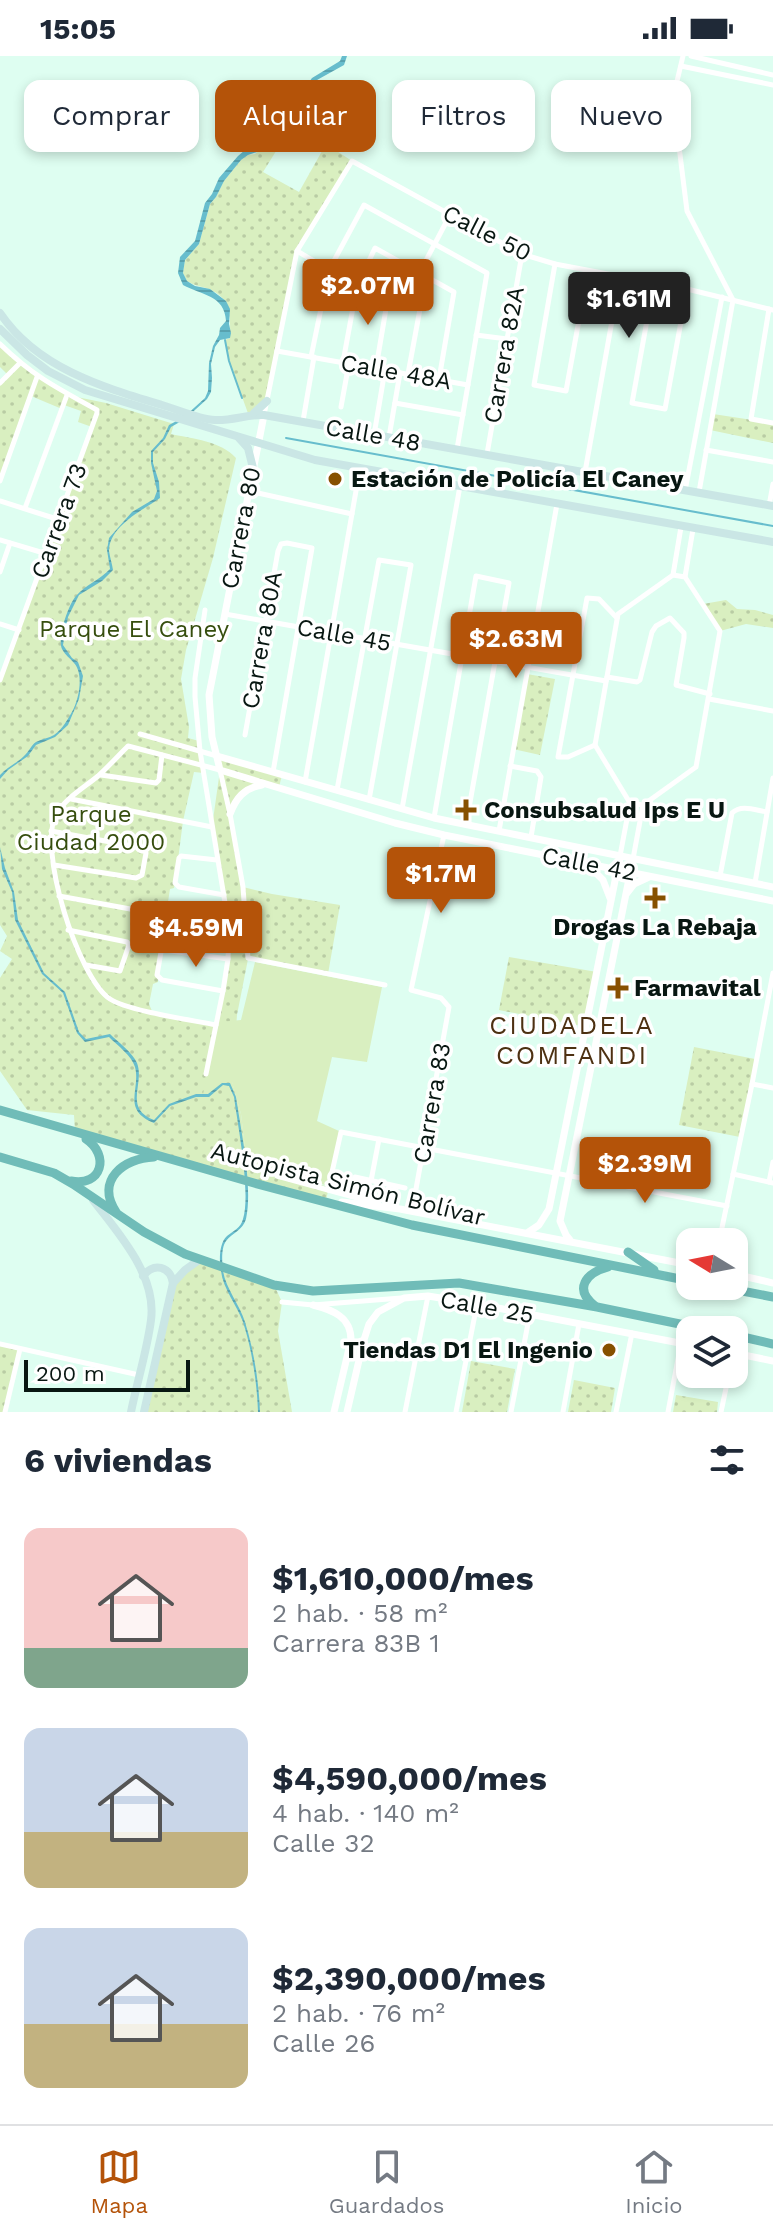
<!DOCTYPE html>
<html lang="es">
<head>
<meta charset="utf-8">
<style>
	:root { --surface:#fff; --page:#f2f2f3; --text:#1f2937; --muted:#747a83; --line:#e0e1e3; --accent:#b45309 }
	body { margin:0; font-family:"Work Sans",sans-serif; background:var(--page); color:var(--text); height:100vh; display:flex; flex-direction:column; font-size:30px; white-space:nowrap }
	* { box-sizing:border-box; margin:0 }
	p { font-size:26px; color:var(--muted) }
	.icon { flex:none; width:44px; height:44px; fill:none; stroke:currentColor; stroke-width:2; stroke-linecap:round; stroke-linejoin:round }
	.map { position:relative; height:1356px; overflow:hidden }
	.sheet { display:flex; flex-direction:column; background:var(--surface); flex:1 }
	.sheet>* { flex:none }
	.guide { position:absolute; left:24px; top:24px; width:726px; height:72px; display:flex; gap:16px }
	.needle { width:52px; rotate:280deg }
	.fabs { position:absolute; left:676px; top:1172px; display:grid; gap:16px }
	.fabs a { display:grid; place-items:center; width:72px; height:72px; border-radius:16px; background:var(--surface); box-shadow:0 4px 12px #0003; font-size:40px }
	.scale { position:absolute; left:24px; bottom:20px; width:166px; box-sizing:border-box; padding-left:8px; border:4px solid #081712; border-top:0; font-size:22px; line-height:28px; white-space:nowrap; color:#081712; -webkit-text-stroke:6px #fff; paint-order:stroke }
	.price { position:absolute; translate:-50% -68px; padding:0 18px; border-radius:8px; background:var(--accent); color:#fff; font-size:26px; line-height:52px; filter:drop-shadow(0 2px 4px #0008) }
	.price::after { content:''; position:absolute; left:50%; top:48px; width:24px; height:18px; margin-left:-12px; background:inherit; clip-path:polygon(0 0,100% 0,50% 100%) }
	.price.selected { background:#222; color:#fff }
	ul { padding:0; list-style:none }
	li { display:flex; align-items:center; gap:24px; height:200px; padding:0 24px }
	li span { display:grid; place-items:center; flex:none; width:224px; height:160px; border-radius:16px; color:#555 }
	li>.icon { margin-inline-start:auto }
	span .icon { width:96px; height:96px; fill:#fffc; stroke-width:1 }
	li b { font-size:34px }
	h2 { display:flex; justify-content:space-between; align-items:center; height:96px; padding:0 24px; font-size:34px }
	.pill { padding:0 28px; border-radius:16px; background:var(--surface); box-shadow:0 4px 12px #0003; font-size:28px; line-height:72px }
	.pill.selected { background:var(--accent); color:#fff }
	.status { display:flex; justify-content:space-between; align-items:center; height:56px; padding:0 40px; background:var(--surface); direction:ltr }
	.status svg { height:22px; fill:currentColor }
	.dock { display:flex; justify-content:space-around; align-items:center; height:112px; border-top:2px solid var(--line); background:var(--surface); font-size:22px; color:var(--muted) }
	.dock a { display:grid; justify-items:center; gap:4px }
	.dock .selected { color:var(--accent) }
	.map>svg:first-child { display:block }
	.grass { fill:url(#grass-dots) }
	.garden { fill:#d9efc0 }
	.water { fill:url(#water-rules) }
	.lines { fill:none; stroke-linecap:round; stroke-linejoin:round }
	.stream { stroke:#67bdcd; stroke-width:2 }
	.minor { stroke:#fff; stroke-width:5 }
	.tertiary { stroke:#fff; stroke-width:7 }
	.secondary { stroke:#cae6e5; stroke-width:8 }
	.trunk { stroke:#70bcb8; stroke-width:9 }
	.poi-dot { fill:#875000; stroke:#fff; stroke-width:3 }
	.labels { text-anchor:middle; dominant-baseline:central; stroke-width:7; stroke-linejoin:round; paint-order:stroke }
	.street-label { font-size:24px; fill:#081712; stroke:#fff }
	.poi-label { font-size:24px; font-weight:bold; fill:#081712; stroke:#fff; text-anchor:start }
	.park-label { font-size:24px; fill:#364e0e; stroke:#fff }
	.neighbourhood-label { font-size:26px; letter-spacing:2px; fill:#4d3112; stroke:#fff }
</style>
</head>
<body>
<div class="status"><b>15:05</b><svg viewBox="0 0 49 12"><path d="M0 12V9h3v3zM5 12V6h3v6zM10 12V3h3v9zM15 12V0h3v12zM26 1h20v11H26zM47 4h2v5h-2z"/></svg></div>
<div class="map">
<svg width="773" height="1356" viewBox="0 0 773 1356">
	<defs>
		<pattern id="grass-dots" width="8" height="8" patternUnits="userSpaceOnUse" patternTransform="scale(2)"><rect width="8" height="8" fill="#d9efc0"/><path d="M2 2h.1M6 6h.1" fill="none" stroke="#b9cca4" stroke-width="1.8" stroke-linecap="round"/></pattern>
		<pattern id="water-rules" width="6" height="5" patternUnits="userSpaceOnUse" patternTransform="scale(2)"><rect width="6" height="5" fill="#67bdcd"/><path d="M0 2.5h6" fill="none" stroke="#58a2af"/></pattern>
	</defs>
	<rect width="100%" height="100%" fill="#defef1"/>
	<!-- grass -->
	<g class="grass">
		<path d="M285,64L293,68L263,116L299,136L326,88L352,105L297,195L267,345L249,360L229,305L225,284L230,282C230,258 233,242 206,232C199,230 193,229 187,225L183,217L185,204L199,188L210,148L216,141L224,125L241,104L248,99L255,98L268,87Z"/>
		<path d="M0,288L67,339L106,347L174,368L171,378C193,383 221,385 236,402L213,502L186,594L181,623L189,671L188,682L199,685L204,717L194,716L183,765L175,827L174,832L170,833L161,891L158,922V926L153,928L149,948L152,955L216,969L223,935L229,871L212,771L220,714L217,700L282,719L279,731C252,724 243,737 230,758L243,831L272,838L340,849L328,918L248,903L237,959L232,1025L241,1058L247,1108L329,1131L326,1144L75,1076L74,1059L27,1054L0,1015V922L12,903L0,895L7,880L0,869V624L92,371L78,366L81,355L64,349L62,353L31,340L0,425V327L8,319L0,311Z"/>
		<path d="M713,358L773,367V387L710,374Z"/>
		<path d="M726,544L737,553L755,554L773,559V572L746,568L720,575L703,548Z"/>
		<path d="M527,618L555,623L540,699L513,693Z"/>
		<path d="M509,901L597,916L587,971L499,954Z"/>
		<path d="M694,991L755,1003L740,1081L679,1069Z"/>
		<path d="M199,1204L274,1229L282,1246L278,1275L292,1356H144L173,1227Z"/>
		<path d="M0,1288L20,1293L5,1356H0Z"/>
		<path d="M471,1305L515,1313L507,1356H462Z"/>
		<path d="M574,1324L615,1332L611,1356H568Z"/>
		<path d="M676,1339L718,1346L717,1356H673Z"/>
	</g>
	<!-- garden -->
	<path class="garden" d="M255,906L382,931L367,1006L332,1001L317,1065L339,1075L329,1130L247,1109L241,1058L232,1026L221,1025L207,1038H203L219,966L241,964Z"/>
	<!-- water -->
	<g class="water">
		<path d="M342,0H347L344,9L317,24L308,36L294,49L280,73L273,79L263,94L248,99L241,104L224,125L216,141L210,148L199,188L185,204L183,217L187,225L195,230L210,233L226,245L230,253L229,268L231,277L230,282L220,284L215,291L211,308L212,322L211,336L207,343L185,363L171,371L165,383L153,396V407L159,426L160,442C143,454 109,470 109,495C110,501 112,508 113,514L102,525L79,539L68,561L63,589L72,602L78,606L83,620L79,643L68,669L55,681L36,689L28,700L8,714L0,723V719C7,711 17,707 24,700C29,696 31,689 36,686C42,683 49,682 54,679C62,674 68,663 73,654C79,642 84,618 74,607C70,602 65,599 62,593C57,582 68,549 76,540C85,529 100,524 110,513L107,494L109,482L132,456L154,443L157,435L151,407V395L163,382L169,369L184,361L205,342L208,335L209,307L213,290L219,279L220,272L226,265C225,239 201,239 183,229L178,217L180,201L195,185L205,147L212,138L219,122L238,100L245,94L260,90L290,46L304,33L312,22L340,5Z"/>
		<path d="M0,791L5,812L14,836L18,864L44,917L65,936L79,976L86,983L110,978C118,986 133,997 137,1007C145,1028 123,1052 154,1064L169,1048L196,1038H208L222,1027H230L236,1041C241,1075 253,1130 246,1163C243,1174 232,1177 226,1185C221,1192 222,1206 223,1215C226,1233 240,1249 245,1266C254,1295 259,1326 260,1356H258C257,1326 252,1294 243,1266C237,1249 223,1233 221,1215C219,1205 219,1187 227,1180C233,1175 241,1172 243,1163C251,1137 238,1071 234,1041L229,1030L223,1029L209,1041H196L170,1050L154,1067C121,1053 141,1034 135,1011C132,1000 117,989 109,981L85,986L77,977L63,937L42,918L15,864L12,836L2,813Z"/>
	</g>
	<g class="lines">
		<!-- stream -->
		<g class="stream">
			<path d="M225,284L229,305L242,342"/>
			<path d="M286,382L773,470"/>
		</g>
		<!-- minor -->
		<g class="minor">
			<path d="M683,0L673,42L687,155L733,244L699,436"/>
			<path d="M691,0L773,19"/>
			<path d="M681,10L773,29"/>
			<path d="M297,195L329,214"/>
			<path d="M555,208L534,329L566,335L588,215"/>
			<path d="M654,226L632,347L665,353L687,233"/>
			<path d="M405,244L450,159"/>
			<path d="M769,253L751,363L773,367"/>
			<path d="M476,279L507,283"/>
			<path d="M0,288C33,320 57,332 97,354V357L0,624"/>
			<path d="M277,295L468,329"/>
			<path d="M311,301L329,214L364,149L487,217L457,393"/>
			<path d="M343,306L357,230L375,192L454,236L439,323"/>
			<path d="M376,312L389,235L420,253L408,318"/>
			<path d="M0,327L20,307"/>
			<path d="M395,347L463,359"/>
			<path d="M341,351L349,307"/>
			<path d="M264,359L297,195L352,105L522,198L555,208L687,233L773,254"/>
			<path d="M303,365L314,301"/>
			<path d="M374,379L385,314"/>
			<path d="M389,381L400,317"/>
			<path d="M706,394L773,406"/>
			<path d="M487,398L522,198"/>
			<path d="M585,416L620,220"/>
			<path d="M0,425L37,321"/>
			<path d="M249,435L352,458"/>
			<path d="M685,435L722,241"/>
			<path d="M0,445L60,464"/>
			<path d="M769,450L773,428"/>
			<path d="M25,452L67,339"/>
			<path d="M0,484L47,498"/>
			<path d="M0,516L10,487"/>
			<path d="M673,519L681,471"/>
			<path d="M685,521L693,473"/>
			<path d="M205,554L195,622V641L200,695L229,871L228,903L223,935L206,1018"/>
			<path d="M225,558L606,625"/>
			<path d="M0,568L19,574"/>
			<path d="M607,621L637,626L640,624L652,576L656,570L670,562L684,577V582L676,629L710,638"/>
			<path d="M709,643L773,655"/>
			<path d="M140,678L217,700"/>
			<path d="M245,679L278,495L281,488L287,487L312,492L273,716"/>
			<path d="M595,689L568,701H558L587,542L599,543L617,562"/>
			<path d="M510,710L537,715L541,721L531,781"/>
			<path d="M101,719L156,727L159,724L162,699"/>
			<path d="M305,726L360,412"/>
			<path d="M337,734L379,504L411,509L369,744"/>
			<path d="M71,743L212,771"/>
			<path d="M402,753L460,430"/>
			<path d="M434,762L476,520L509,527L466,769"/>
			<path d="M51,775L143,792L146,797L142,819L136,822L54,809"/>
			<path d="M499,775L557,448"/>
			<path d="M620,800L630,747"/>
			<path d="M633,803L643,749L696,711L720,575L685,521L673,519L618,558L595,689L630,747L643,749"/>
			<path d="M217,804L181,800L179,802L175,827L179,831L224,839"/>
			<path d="M720,820L732,757C741,748 755,754 767,756"/>
			<path d="M755,827L773,722"/>
			<path d="M59,840L229,871"/>
			<path d="M68,874L127,886L129,889L120,915L86,909"/>
			<path d="M223,935L162,924L157,919L161,896L164,894L228,903"/>
			<path d="M216,969C192,964 128,955 110,943C78,922 36,789 57,757C66,742 85,731 98,720C108,711 118,700 128,690L220,714L230,758L243,831L248,902L385,929"/>
			<path d="M752,1028L773,1032"/>
			<path d="M733,1118L773,1127"/>
			<path d="M277,1120L379,1148"/>
			<path d="M355,1121L405,1132"/>
			<path d="M371,1125L379,1083"/>
			<path d="M769,1126L773,1106"/>
			<path d="M328,1134L341,1076L727,1150"/>
			<path d="M412,1155L449,951L441,942L411,934L444,779"/>
			<path d="M719,1186L752,1028L773,917"/>
			<path d="M282,1246L313,1249L401,1242"/>
			<path d="M0,1288L139,1319"/>
			<path d="M5,1356L20,1293"/>
			<path d="M405,1356L428,1240"/>
			<path d="M456,1356L477,1248"/>
			<path d="M511,1356L530,1257"/>
			<path d="M563,1356L579,1268"/>
			<path d="M616,1356L632,1277"/>
			<path d="M668,1356L681,1287"/>
			<path d="M721,1356L729,1318"/>
		</g>
		<!-- tertiary -->
		<g class="tertiary">
			<path d="M264,359L209,639L212,681L220,714L395,767L444,779L773,845"/>
			<path d="M217,700L434,762L773,831"/>
			<path d="M230,758C236,742 244,732 262,729"/>
			<path d="M589,810L603,824L610,842"/>
			<path d="M627,837L634,828L649,821"/>
			<path d="M342,1146L400,1153L690,1209"/>
			<path d="M527,1177L539,1169L549,1153L620,800"/>
			<path d="M570,1184L566,1179L560,1165L633,803"/>
			<path d="M734,1218L773,1227"/>
			<path d="M313,1249C333,1254 351,1261 351,1284L334,1356"/>
			<path d="M734,1297L773,1305"/>
			<path d="M347,1356L363,1287L369,1268L378,1256L404,1242L428,1240L477,1248L690,1289"/>
		</g>
		<!-- secondary -->
		<g class="secondary">
			<path d="M0,257C37,312 102,331 162,349C179,354 198,363 215,364C232,365 248,358 264,359L773,450"/>
			<path d="M0,273L27,299L48,315L85,334L315,404L773,486"/>
			<path d="M254,357L267,345"/>
			<path d="M239,382L248,392L253,412"/>
			<path d="M93,1144C118,1177 157,1219 151,1264C147,1295 137,1326 131,1356"/>
			<path d="M143,1220C154,1206 170,1210 173,1227"/>
			<path d="M144,1356L173,1227L185,1214L199,1204"/>
		</g>
		<!-- trunk -->
		<g class="trunk">
			<path d="M0,1054L254,1127L412,1169L690,1225"/>
			<path d="M0,1101L54,1117L73,1128L144,1176L185,1198L274,1229L313,1235L459,1227L597,1251L709,1274"/>
			<path d="M71,1125C102,1131 110,1099 86,1083"/>
			<path d="M116,1156C95,1124 124,1102 154,1101"/>
			<path d="M628,1196L654,1214"/>
			<path d="M716,1230L773,1241"/>
			<path d="M595,1250C573,1233 586,1217 608,1211"/>
			<path d="M734,1279L773,1288"/>
		</g>
	</g>
	<!-- markers -->
	<g class="poi-dot">
		<circle cx="335" cy="423" r="8"/>
		<path d="M462 742h8v8h8v8h-8v8h-8v-8h-8v-8h8z"/>
		<path d="M651 830h8v8h8v8h-8v8h-8v-8h-8v-8h8z"/>
		<path d="M614 920h8v8h8v8h-8v8h-8v-8h-8v-8h8z"/>
		<circle cx="609" cy="1294" r="8"/>
	</g>
	<g class="labels">
		<!-- street labels -->
		<g class="street-label">
			<text transform="translate(487 177) rotate(27)">Calle 50</text>
			<text transform="translate(504 299) rotate(-80)">Carrera 82A</text>
			<text transform="translate(396 316) rotate(10)">Calle 48A</text>
			<text transform="translate(373 379) rotate(10)">Calle 48</text>
			<text transform="translate(59 465) rotate(-70)">Carrera 73</text>
			<text transform="translate(241 472) rotate(-79)">Carrera 80</text>
			<text transform="translate(344 579) rotate(10)">Calle 45</text>
			<text transform="translate(262 584) rotate(-80)">Carrera 80A</text>
			<text transform="translate(589 808) rotate(11)">Calle 42</text>
			<text transform="translate(432 1047) rotate(-80)">Carrera 83</text>
			<text transform="translate(348 1128) rotate(14)">Autopista Simón Bolívar</text>
			<text transform="translate(487 1251) rotate(10)">Calle 25</text>
		</g>
		<!-- poi labels -->
		<g class="poi-label">
			<text x="351" y="423">Estación de Policía El Caney</text>
			<text x="484" y="754">Consubsalud Ips E U</text>
			<text x="655" y="871" text-anchor="middle">Drogas La Rebaja</text>
			<text x="634" y="932">Farmavital</text>
			<text x="593" y="1294" text-anchor="end">Tiendas D1 El Ingenio</text>
		</g>
		<!-- park labels -->
		<g class="park-label">
			<text x="134" y="573">Parque El Caney</text>
			<text x="91" y="758">Parque<tspan x="91" dy="28">Ciudad 2000</tspan></text>
		</g>
		<!-- neighbourhood labels -->
		<g class="neighbourhood-label">
			<text x="572" y="969">CIUDADELA<tspan x="572" dy="30">COMFANDI</tspan></text>
		</g>
	</g>
</svg>
<div class="fabs">
<a><svg class="needle" viewBox="-14 -14 28 28"><path d="M0-13l5 13h-10z" fill="#e53935"/><path d="M0 13l5-13h-10z" fill="#747a83"/></svg></a>
<a><svg class="icon" aria-label="layers" viewBox="0 0 24 24"><path d="M12 4l9 5-9 5-9-5zM3 14l9 5 9-5"/></svg></a>
</div>
<div class="scale">200 m</div>
<b class="price" style="left:368px;top:271px">$2.07M</b>
<b class="price selected" style="left:629px;top:284px">$1.61M</b>
<b class="price" style="left:516px;top:624px">$2.63M</b>
<b class="price" style="left:441px;top:859px">$1.7M</b>
<b class="price" style="left:196px;top:913px">$4.59M</b>
<b class="price" style="left:645px;top:1149px">$2.39M</b>
<div class="guide">
<a class="pill">Comprar</a>
<a class="pill selected">Alquilar</a>
<a class="pill">Filtros</a>
<a class="pill">Nuevo</a>
</div>
</div>
<section class="sheet">
<h2>6 viviendas<svg class="icon" aria-label="filters" viewBox="0 0 24 24"><path d="M4 7h16M4 17h16"/><circle cx="9" cy="7" r="2"/><circle cx="15" cy="17" r="2"/></svg></h2>
<ul>
<li><span style="background:linear-gradient(#f6c9c9 75%,#7fa58c 0)"><svg class="icon" aria-label="home" viewBox="0 0 24 24"><path d="M3 11l9-7 9 7M6 9v11h12V9"/></svg></span><div><b>$1,610,000/mes</b><p>2 hab. · 58 m²</p><p>Carrera 83B 1</p></div></li>
<li><span style="background:linear-gradient(#c9d6e8 65%,#c2b280 0)"><svg class="icon" aria-label="home" viewBox="0 0 24 24"><path d="M3 11l9-7 9 7M6 9v11h12V9"/></svg></span><div><b>$4,590,000/mes</b><p>4 hab. · 140 m²</p><p>Calle 32</p></div></li>
<li><span style="background:linear-gradient(#c9d6e8 60%,#c2b280 0)"><svg class="icon" aria-label="home" viewBox="0 0 24 24"><path d="M3 11l9-7 9 7M6 9v11h12V9"/></svg></span><div><b>$2,390,000/mes</b><p>2 hab. · 76 m²</p><p>Calle 26</p></div></li>
</ul>
</section>
<nav class="dock">
<a class="selected"><svg class="icon" aria-label="map" viewBox="0 0 24 24"><path d="M3 6l6-2 6 2 6-2v14l-6 2-6-2-6 2zM9 4v14M15 6v14"/></svg>Mapa</a>
<a><svg class="icon" aria-label="saved" viewBox="0 0 24 24"><path d="M7 4h10v16l-5-4-5 4z"/></svg>Guardados</a>
<a><svg class="icon" aria-label="home" viewBox="0 0 24 24"><path d="M3 11l9-7 9 7M6 9v11h12V9"/></svg>Inicio</a>
</nav>
</body>
</html>
